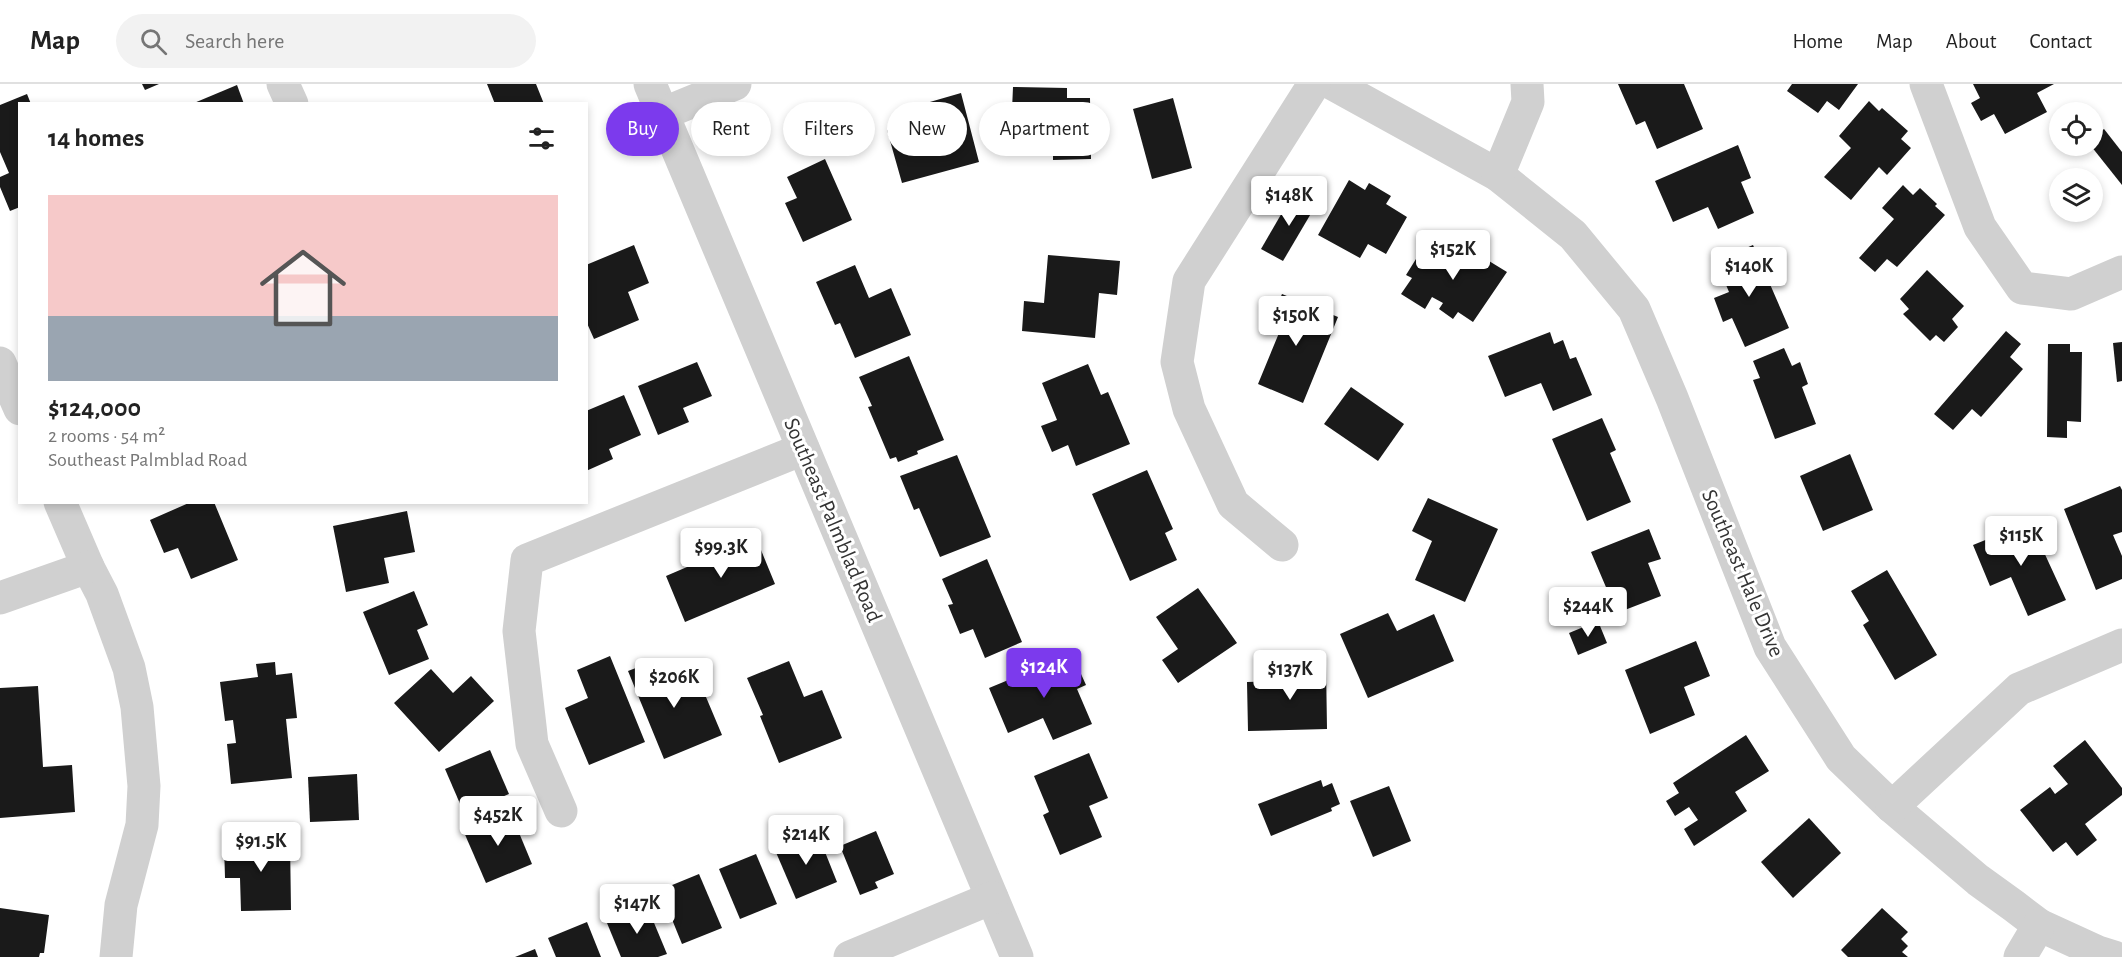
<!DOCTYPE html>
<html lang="en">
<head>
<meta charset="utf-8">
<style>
	:root { --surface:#fff; --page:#f2f2f2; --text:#222; --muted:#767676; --line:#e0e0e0; --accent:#7c3aed }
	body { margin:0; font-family:"Alegreya Sans",sans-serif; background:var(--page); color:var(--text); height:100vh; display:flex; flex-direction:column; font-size:22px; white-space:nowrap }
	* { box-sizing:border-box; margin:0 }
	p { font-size:20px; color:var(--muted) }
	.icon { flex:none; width:33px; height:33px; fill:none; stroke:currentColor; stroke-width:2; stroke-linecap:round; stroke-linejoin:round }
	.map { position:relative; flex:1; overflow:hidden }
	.side { position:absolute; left:18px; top:18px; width:570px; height:402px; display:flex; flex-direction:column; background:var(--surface); border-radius:0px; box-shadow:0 3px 9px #0003 }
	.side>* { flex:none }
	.guide { position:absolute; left:606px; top:18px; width:570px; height:54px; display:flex; gap:12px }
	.buttons { position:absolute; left:2049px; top:18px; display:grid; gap:12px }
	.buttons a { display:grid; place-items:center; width:54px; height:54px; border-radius:50%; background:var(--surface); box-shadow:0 3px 9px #0003; font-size:30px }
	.price { position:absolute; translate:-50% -51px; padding:0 14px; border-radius:6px; background:#fff; color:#222; font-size:20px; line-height:39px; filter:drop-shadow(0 2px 3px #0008) }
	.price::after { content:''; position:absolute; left:50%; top:36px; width:18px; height:14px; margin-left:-9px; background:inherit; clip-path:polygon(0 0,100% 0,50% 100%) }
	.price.active { background:var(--accent); color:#fff }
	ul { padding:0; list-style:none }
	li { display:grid; align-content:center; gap:12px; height:318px; padding:0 30px }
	li span { display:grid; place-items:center; height:186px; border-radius:0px; color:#555 }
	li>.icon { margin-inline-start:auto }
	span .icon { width:108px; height:108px; fill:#fffc; stroke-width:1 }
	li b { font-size:26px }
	h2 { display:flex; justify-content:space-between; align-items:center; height:72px; padding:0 30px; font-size:26px }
	.tag { padding:0 21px; border-radius:27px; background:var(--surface); box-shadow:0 3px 9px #0003; font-size:21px; line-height:54px }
	.tag.active { background:var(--accent); color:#fff }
	header { display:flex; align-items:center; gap:36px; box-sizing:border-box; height:84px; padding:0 30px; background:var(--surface); border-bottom:2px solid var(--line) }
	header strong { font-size:28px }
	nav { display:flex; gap:33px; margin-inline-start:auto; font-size:21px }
	.search { width:420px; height:54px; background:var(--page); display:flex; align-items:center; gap:15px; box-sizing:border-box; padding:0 21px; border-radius:33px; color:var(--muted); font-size:22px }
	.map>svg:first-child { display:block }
	.building { fill:#1a1a1a }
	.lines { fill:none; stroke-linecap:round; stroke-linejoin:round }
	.minor { stroke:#d0d0d0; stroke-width:33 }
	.labels { text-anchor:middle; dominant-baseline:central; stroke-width:6; stroke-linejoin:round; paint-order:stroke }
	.street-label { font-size:22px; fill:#333; stroke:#fff }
</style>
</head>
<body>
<header>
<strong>Map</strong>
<div class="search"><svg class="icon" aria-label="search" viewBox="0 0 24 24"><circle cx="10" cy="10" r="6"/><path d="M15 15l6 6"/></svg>Search here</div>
<nav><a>Home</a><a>Map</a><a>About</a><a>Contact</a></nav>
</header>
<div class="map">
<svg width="2122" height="873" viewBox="0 0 2122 873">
	<rect width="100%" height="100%" fill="#fff"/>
	<!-- building -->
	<g class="building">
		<path d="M142,0H159L145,6Z"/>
		<path d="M487,0H536L544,20H495Z"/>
		<path d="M1618,0H1684L1703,45L1657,65L1645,37L1636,41Z"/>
		<path d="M1792,0H1858L1839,26L1827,17L1818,29L1787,7Z"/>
		<path d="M1973,0H2054L2037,9L2047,28L2005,50L1994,30L1981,37L1971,19L1980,14Z"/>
		<path d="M237,1L244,20H194V19Z"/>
		<path d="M1013,3L1067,4V14H1090L1091,75L1053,76V60L1013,59V36H1009L1008,26H1012Z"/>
		<path d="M961,9L979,78L902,99L887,46L920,37L916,22Z"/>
		<path d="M27,10L31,20H20V123L10,127L0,103V93L9,89L0,68V21Z"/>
		<path d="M1173,14L1192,84L1152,95L1133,25Z"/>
		<path d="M1869,17L1879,27L1882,24L1908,47L1901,55L1911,64L1887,91L1879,83L1851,116L1824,93L1851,64L1839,52Z"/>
		<path d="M2104,45L2122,68V101L2091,62L2092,54Z"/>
		<path d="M1738,61L1751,94L1741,98L1754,129L1718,145L1708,123L1673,138L1655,97Z"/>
		<path d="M825,75L852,136L803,158L785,119L797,114L787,93Z"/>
		<path d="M1349,96L1365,106L1369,99L1391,112L1386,120L1407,133L1386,170L1368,160L1360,174L1318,151Z"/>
		<path d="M1903,101L1913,111L1920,104L1937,120L1935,122L1945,131L1897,183L1887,175L1875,188L1859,174L1894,135L1882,124Z"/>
		<path d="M1294,108L1316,121L1283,177L1261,165Z"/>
		<path d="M1433,158L1451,171L1457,162L1469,169L1471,166L1507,188L1473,238L1458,228L1453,235L1439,225L1443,219L1432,213L1425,225L1401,210L1412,194L1406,191L1416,175L1420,178Z"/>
		<path d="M634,161L649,199L628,208L639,236L594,255L586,237V181Z"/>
		<path d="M1753,161L1789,244L1745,263L1732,234L1723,238L1714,214L1729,208L1716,177Z"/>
		<path d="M1048,171L1120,177L1117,211L1099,209L1095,254L1022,247L1024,217L1044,219Z"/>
		<path d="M855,181L869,214L891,204L911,251L855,274L840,239L835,241L816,198Z"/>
		<path d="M1927,186L1964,222L1952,235L1958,243L1944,258L1936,251L1930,257L1903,230L1909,225L1900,215Z"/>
		<path d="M1282,210L1338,233L1303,319L1258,300L1279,249L1267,244Z"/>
		<path d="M2006,247L2021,260L2010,273L2023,285L1981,333L1972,325L1953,346L1934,330Z"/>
		<path d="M1550,248L1554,260L1563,256L1570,275L1576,273L1592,311L1553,327L1541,299L1505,313L1488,272Z"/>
		<path d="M2122,258V297L2117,298L2113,259Z"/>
		<path d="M2048,260H2070V268H2082L2081,338L2067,337V354L2047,353Z"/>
		<path d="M1784,264L1792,282L1800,278L1808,300L1802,303L1816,340L1775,355L1753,296L1760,294L1753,277Z"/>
		<path d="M909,272L944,356L917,367L918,370L898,378L896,373L890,375L868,323L872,322L859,293Z"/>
		<path d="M697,278L712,312L683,324L689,338L658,351L638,302Z"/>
		<path d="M1088,280L1101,311L1108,308L1130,360L1076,382L1068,361L1052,368L1041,342L1057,336L1042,299Z"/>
		<path d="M1351,303L1404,340L1378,377L1324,340Z"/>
		<path d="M624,311L641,351L609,365L613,375L586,387V327Z"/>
		<path d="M1602,334L1616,366L1610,369L1631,418L1587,437L1552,355Z"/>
		<path d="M1850,370L1873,426L1823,447L1800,392Z"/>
		<path d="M957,371L991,453L940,473L919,424L914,426L900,392Z"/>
		<path d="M1147,386L1173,445L1165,449L1177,476L1130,497L1092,410Z"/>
		<path d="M2120,402L2122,406V448L2113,451L2122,472V495L2096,506L2064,425Z"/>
		<path d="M1428,414L1498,445L1465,518L1415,496L1432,457L1412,447Z"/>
		<path d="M191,418H214L238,476L191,495L178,464L164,469L150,436Z"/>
		<path d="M407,427L415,468L384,474L389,499L346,508L333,442Z"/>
		<path d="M2030,438L2066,516L2028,532L2011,493L1990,502L1973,461Z"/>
		<path d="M1649,445L1661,475L1648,479L1661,512L1617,529L1591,468Z"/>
		<path d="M754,449L775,500L685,538L666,492L729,465L727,460Z"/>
		<path d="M987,475L1022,558L985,574L973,545L960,550L948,521L953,520L942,495Z"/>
		<path d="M1887,486L1937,571L1895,596L1863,541L1869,537L1851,507Z"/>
		<path d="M1198,504L1237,559L1178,599L1162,576L1178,565L1156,533Z"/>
		<path d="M414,507L428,541L417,546L429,575L389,591L363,528Z"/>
		<path d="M1388,529L1397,547L1434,530L1454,577L1368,614L1340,550Z"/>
		<path d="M1598,537L1607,559L1578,571L1569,549Z"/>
		<path d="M1696,557L1710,592L1684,603L1695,631L1650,650L1625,586Z"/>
		<path d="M1072,570L1086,601L1077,605L1092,640L1053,656L1043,634L1008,649L989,604Z"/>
		<path d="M610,572L645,658L589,681L565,624L588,614L577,586Z"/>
		<path d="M662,574L674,604L698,594L722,651L664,675L628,587Z"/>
		<path d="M789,577L804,613L822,606L842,654L779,679L760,632L763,631L747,594Z"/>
		<path d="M275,578L276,591L292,589L297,634L286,635L292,694L231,700L227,660L236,659L233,636L225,637L220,598L258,593L256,580Z"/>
		<path d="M1326,580L1327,645L1248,647L1247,598L1285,597L1284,581Z"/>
		<path d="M431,585L453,609L471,592L494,617L439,668L394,619Z"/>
		<path d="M38,602L43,683L72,681L75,728L0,734V604Z"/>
		<path d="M1746,651L1769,687L1735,708L1747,727L1694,762L1684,745L1698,736L1689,723L1675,732L1666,717L1679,709L1673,699Z"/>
		<path d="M2085,656L2122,704V711L2085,740L2097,756L2077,772L2066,758L2053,768L2020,726L2050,703L2055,710L2068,700L2053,682Z"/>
		<path d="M490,666L509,710L464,729L445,685Z"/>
		<path d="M1089,669L1108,714L1089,722L1102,753L1060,771L1043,731L1049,728L1034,692Z"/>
		<path d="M357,690L359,736L310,738L308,693Z"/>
		<path d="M1321,696L1323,703L1332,699L1340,720L1331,724L1332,727L1271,752L1258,720Z"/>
		<path d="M1389,702L1411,757L1373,773L1350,717Z"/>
		<path d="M510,727L532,780L486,799L463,746Z"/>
		<path d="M1809,734L1841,769L1793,814L1761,778Z"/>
		<path d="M876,747L894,790L875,798L878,804L860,811L840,762Z"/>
		<path d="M817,748L837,798L796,815L775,766Z"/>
		<path d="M239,756H290L291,826L241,827L240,794H225L224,759H239Z"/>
		<path d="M756,770L777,820L740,835L719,785Z"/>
		<path d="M699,790L722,844L682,860L660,806Z"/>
		<path d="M647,822L667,870L658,873H621L607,839Z"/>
		<path d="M0,824L49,831L44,869H40L39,873H0Z"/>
		<path d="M1882,824L1908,848L1901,855L1908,862L1902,868L1908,873H1848L1841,866Z"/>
		<path d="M587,838L601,873H556L548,854Z"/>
		<path d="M535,865L538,873H515Z"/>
	</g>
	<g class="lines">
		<!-- minor -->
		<g class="minor">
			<path d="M283,0L292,20"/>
			<path d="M650,0L1017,873"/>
			<path d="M1333,0L1498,91L1573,151L1634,225L1672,314L1770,563L1841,674L1892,723L1978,796L2014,822L2039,841L2098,868L2114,873"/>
			<path d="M1926,0L1980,143L2022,204L2071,210L2122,188"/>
			<path d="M662,30L735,0"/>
			<path d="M1498,91L1528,18L1527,0"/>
			<path d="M0,279L20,325"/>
			<path d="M60,418L88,483L102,510L129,584L137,623L144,702L142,741L121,821L116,873"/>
			<path d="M1282,461L1233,420L1189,325L1177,278L1189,197L1314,0"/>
			<path d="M0,514L88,483"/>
			<path d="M1892,723L2019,605L2122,561"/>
			<path d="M561,727L532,660L530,642L519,547L527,476L803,365"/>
			<path d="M850,873L992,814"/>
			<path d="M2020,873L2039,841"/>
		</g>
	</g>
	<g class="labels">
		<!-- street labels -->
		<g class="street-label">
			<text transform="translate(833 436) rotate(67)">Southeast Palmblad Road</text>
			<text transform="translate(1743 489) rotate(67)">Southeast Hale Drive</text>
		</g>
	</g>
</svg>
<div class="buttons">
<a><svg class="icon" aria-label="locate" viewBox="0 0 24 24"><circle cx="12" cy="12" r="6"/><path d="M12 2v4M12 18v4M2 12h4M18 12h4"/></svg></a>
<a><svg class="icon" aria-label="layers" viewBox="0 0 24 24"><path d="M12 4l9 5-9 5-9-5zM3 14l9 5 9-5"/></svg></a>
</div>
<b class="price" style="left:1289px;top:143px">$148K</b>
<b class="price" style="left:1453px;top:197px">$152K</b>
<b class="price" style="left:1749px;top:214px">$140K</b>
<b class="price" style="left:1296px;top:263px">$150K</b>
<b class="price" style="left:2021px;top:483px">$115K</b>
<b class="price" style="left:721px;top:495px">$99.3K</b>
<b class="price" style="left:1588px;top:554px">$244K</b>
<b class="price active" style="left:1044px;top:615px">$124K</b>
<b class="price" style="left:1290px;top:617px">$137K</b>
<b class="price" style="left:674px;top:625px">$206K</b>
<b class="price" style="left:498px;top:763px">$452K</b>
<b class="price" style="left:806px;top:782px">$214K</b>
<b class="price" style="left:261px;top:789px">$91.5K</b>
<b class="price" style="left:637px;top:851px">$147K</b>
<div class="guide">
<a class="tag active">Buy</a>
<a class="tag">Rent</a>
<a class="tag">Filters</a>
<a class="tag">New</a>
<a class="tag">Apartment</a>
</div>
<section class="side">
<h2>14 homes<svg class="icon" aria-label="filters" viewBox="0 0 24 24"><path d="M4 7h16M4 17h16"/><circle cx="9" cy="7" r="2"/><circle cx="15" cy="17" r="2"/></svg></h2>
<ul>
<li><span style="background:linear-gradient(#f6c9c9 65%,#9aa5b1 0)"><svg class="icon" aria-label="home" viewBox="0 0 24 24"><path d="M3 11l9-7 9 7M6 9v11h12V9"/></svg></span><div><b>$124,000</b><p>2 rooms · 54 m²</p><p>Southeast Palmblad Road</p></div></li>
</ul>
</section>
</div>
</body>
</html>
